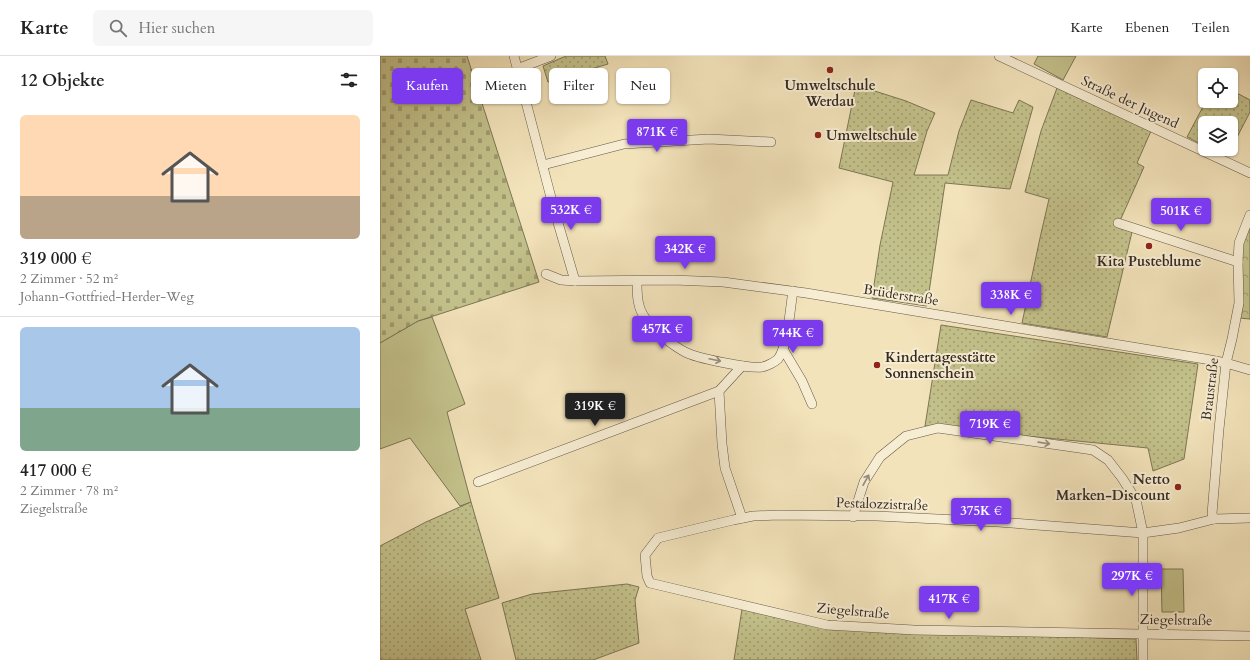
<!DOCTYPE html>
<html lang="de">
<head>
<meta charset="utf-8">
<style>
	:root { --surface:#fff; --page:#f6f6f6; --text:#222; --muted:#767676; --line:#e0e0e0; --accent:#7c3aed }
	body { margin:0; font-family:Cardo,serif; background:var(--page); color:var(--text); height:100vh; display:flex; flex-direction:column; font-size:15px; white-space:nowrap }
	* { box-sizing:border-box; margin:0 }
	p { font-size:13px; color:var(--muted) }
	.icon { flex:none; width:22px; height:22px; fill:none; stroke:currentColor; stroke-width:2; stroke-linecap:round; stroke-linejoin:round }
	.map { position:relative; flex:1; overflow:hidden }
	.details { display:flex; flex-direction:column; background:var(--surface); width:380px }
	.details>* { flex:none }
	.hud { position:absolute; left:12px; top:12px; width:380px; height:36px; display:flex; gap:8px }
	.controls { position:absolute; left:818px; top:12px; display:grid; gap:8px }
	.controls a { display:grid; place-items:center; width:40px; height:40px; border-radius:6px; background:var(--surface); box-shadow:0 1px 3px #0004; font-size:20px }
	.price { position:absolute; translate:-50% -34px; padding:0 9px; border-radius:4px; background:var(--accent); color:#fff; font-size:13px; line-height:26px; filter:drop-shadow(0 1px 2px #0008) }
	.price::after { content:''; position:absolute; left:50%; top:24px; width:12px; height:9px; margin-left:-6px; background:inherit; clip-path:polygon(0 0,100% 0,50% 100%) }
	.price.active { background:#222; color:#fff }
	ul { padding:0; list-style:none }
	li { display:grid; align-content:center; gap:8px; height:212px; padding:0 20px }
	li+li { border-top:1px solid var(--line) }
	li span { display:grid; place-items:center; height:124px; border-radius:6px; color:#555 }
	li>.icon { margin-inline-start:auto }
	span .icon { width:72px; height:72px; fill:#fffc; stroke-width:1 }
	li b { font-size:17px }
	h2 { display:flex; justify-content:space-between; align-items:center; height:48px; padding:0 20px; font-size:17px }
	.chip { padding:0 14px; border-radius:6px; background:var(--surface); box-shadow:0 1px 3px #0004; font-size:14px; line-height:36px }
	.chip.active { background:var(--accent); color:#fff }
	header { display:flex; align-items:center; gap:24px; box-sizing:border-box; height:56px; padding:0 20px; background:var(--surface); border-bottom:1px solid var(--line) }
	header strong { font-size:19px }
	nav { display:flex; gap:22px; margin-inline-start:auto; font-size:14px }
	.search { width:280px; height:36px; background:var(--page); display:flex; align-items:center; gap:10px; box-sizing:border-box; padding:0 14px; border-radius:6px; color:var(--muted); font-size:15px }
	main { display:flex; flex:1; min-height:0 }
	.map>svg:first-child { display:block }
	.grass { fill:#c3c18b; stroke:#7c7656 }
	.forest { fill:url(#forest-crowns); stroke:#7c7656 }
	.cemetery { fill:url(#cemetery-stones); stroke:#7c7656 }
	.park { fill:url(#park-dots); stroke:#7c7656 }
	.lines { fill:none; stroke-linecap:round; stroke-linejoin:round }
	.minor-casing { stroke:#645848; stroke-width:10 }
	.minor { stroke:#f7edd3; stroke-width:9 }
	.oneway { stroke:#968c7a }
	.poi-dot { fill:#8f2418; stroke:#f7edd3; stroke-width:1.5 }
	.labels { text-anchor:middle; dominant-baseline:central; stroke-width:4; stroke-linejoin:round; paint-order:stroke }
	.poi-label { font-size:14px; font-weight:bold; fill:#352a22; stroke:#f7edd3 }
	.street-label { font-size:14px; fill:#352a22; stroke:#f7edd3 }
</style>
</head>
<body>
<header>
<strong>Karte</strong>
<div class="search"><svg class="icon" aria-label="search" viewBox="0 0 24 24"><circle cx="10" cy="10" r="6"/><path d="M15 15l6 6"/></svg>Hier suchen</div>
<nav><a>Karte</a><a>Ebenen</a><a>Teilen</a></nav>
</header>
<main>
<section class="details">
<h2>12 Objekte<svg class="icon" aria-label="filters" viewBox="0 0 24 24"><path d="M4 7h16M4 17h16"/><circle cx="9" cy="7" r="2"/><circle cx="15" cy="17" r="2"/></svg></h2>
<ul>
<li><span style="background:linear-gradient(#ffd9b3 65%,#b9a48a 0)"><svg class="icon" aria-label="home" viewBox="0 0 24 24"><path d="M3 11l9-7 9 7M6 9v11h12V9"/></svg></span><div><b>319 000 €</b><p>2 Zimmer · 52 m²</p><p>Johann-Gottfried-Herder-Weg</p></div></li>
<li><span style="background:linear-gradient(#a9c7e8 65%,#7fa58c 0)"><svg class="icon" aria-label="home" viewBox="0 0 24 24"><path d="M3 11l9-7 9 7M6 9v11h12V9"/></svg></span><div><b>417 000 €</b><p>2 Zimmer · 78 m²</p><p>Ziegelstraße</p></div></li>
</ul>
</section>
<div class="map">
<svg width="870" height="604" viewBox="0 0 870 604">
	<defs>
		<pattern id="forest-crowns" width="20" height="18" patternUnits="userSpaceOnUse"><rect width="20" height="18" fill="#c3c18b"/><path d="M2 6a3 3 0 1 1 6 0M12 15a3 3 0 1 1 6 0" fill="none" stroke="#9f9d71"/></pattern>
		<pattern id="cemetery-stones" width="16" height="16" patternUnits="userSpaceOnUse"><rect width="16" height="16" fill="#c3c18b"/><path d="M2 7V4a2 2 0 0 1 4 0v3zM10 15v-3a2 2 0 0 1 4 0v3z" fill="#9f9d71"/></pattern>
		<pattern id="park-dots" width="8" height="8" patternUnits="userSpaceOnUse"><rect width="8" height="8" fill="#c3c18b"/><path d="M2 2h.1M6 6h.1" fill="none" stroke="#9f9d71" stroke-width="1.8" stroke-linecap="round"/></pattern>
	</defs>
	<rect width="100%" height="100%" fill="#f3e3bb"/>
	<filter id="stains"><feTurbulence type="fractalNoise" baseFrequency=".005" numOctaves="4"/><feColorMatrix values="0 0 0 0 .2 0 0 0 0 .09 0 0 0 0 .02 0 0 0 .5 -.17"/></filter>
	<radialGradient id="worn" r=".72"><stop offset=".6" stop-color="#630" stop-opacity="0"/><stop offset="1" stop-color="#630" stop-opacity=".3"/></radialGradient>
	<!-- grass -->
	<g class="grass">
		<path d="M658,0H696L683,24L654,8Z"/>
		<path d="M52,261L85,348L67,356L91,446L80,450L30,382L0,393V287L38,265Z"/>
		<path d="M781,513H803L804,556H782Z"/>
	</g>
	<!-- forest -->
	<path class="forest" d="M870,159V263L859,262L858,206Z"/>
	<!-- cemetery -->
	<path class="cemetery" d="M0,0H87L159,226L38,265L0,287Z"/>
	<!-- park -->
	<g class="park">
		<path d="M186,0H225L228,8L168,26L163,10Z"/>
		<path d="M476,29L526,45L555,57L547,75L534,119H568L579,75L591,44L633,57L639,44L653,51L630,133L565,127L547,250L492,242L500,189L513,126L459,112Z"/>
		<path d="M677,32L771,75L757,107L764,111L739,167L752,176L727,281L642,267L660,182L669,143L645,136L661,75Z"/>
		<path d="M851,34L870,44V56L851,93V67H825V90L807,81L826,45H851Z"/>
		<path d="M561,269L818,308L804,403L773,415L768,392L545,370Z"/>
		<path d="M91,446L119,542L85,553L101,604H0V490L46,466Z"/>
		<path d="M247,528L259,531L255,544L259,587L213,604H136L122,547L152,538Z"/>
		<path d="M362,553L448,573L756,583L757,604H354Z"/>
	</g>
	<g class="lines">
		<!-- minor casing -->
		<g class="minor-casing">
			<g id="minor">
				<path d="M134,0L174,153L195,225"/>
				<path d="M619,0L870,117"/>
				<path d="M137,13L171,0"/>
				<path d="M163,109L244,88L329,83L391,86"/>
				<path d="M738,167L858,206"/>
				<path d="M166,218L181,224L195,225L293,224L343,226L426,237L825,303L846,307L870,314"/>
				<path d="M257,225C257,238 257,251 265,262C273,274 292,289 305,296C316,302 369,313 382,311C387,310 395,306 398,303C408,290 410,252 413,235"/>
				<path d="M403,293L422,325L432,348"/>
				<path d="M362,310L339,335L342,388L345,412L362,462"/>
				<path d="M98,426L339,335"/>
				<path d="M473,461L484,426L500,401L526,380L558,372L713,394L728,404L742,422L756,444L763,477V604"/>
				<path d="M870,462L834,463L799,472L763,477L618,466L497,460L398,459L373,460L353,464L278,482L265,499L267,520L270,527L447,569L534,574L870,580"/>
				<path d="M834,463L832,458L839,373L846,307L852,283L859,247L858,206L859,187L870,159"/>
			</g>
		</g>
		<!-- minor -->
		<use href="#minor" class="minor"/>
	</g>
	<!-- one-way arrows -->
	<defs><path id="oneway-shaft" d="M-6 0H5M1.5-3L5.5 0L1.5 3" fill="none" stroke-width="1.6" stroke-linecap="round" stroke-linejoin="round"/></defs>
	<g class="oneway">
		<use href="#oneway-shaft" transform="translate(335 304) rotate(12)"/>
		<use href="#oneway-shaft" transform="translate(664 387) rotate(8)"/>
		<use href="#oneway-shaft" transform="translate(486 424) rotate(-61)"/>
	</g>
	<!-- markers -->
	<g class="poi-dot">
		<circle cx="450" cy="14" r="4"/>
		<circle cx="438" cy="79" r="4"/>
		<circle cx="769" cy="190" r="4"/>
		<circle cx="497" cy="309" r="4"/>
		<circle cx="798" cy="431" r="4"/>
	</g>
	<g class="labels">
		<!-- poi labels -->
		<g class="poi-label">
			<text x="450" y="29">Umweltschule<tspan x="450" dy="16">Werdau</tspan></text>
			<text x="446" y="79" text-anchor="start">Umweltschule</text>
			<text x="769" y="205">Kita Pusteblume</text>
			<text x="505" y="301" text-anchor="start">Kindertagesstätte<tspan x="505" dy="16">Sonnenschein</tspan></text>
			<text x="790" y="423" text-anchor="end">Netto<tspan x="790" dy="16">Marken-Discount</tspan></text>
		</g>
		<!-- street labels -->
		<g class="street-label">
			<text transform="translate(750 46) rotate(25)">Straße der Jugend</text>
			<text transform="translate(521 239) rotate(9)">Brüderstraße</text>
			<text transform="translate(830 333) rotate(-83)">Braustraße</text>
			<text transform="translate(502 448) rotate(2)">Pestalozzistraße</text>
			<text transform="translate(473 555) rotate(5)">Ziegelstraße</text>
			<text transform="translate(796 564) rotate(1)">Ziegelstraße</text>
		</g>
	</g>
	<rect width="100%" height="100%" filter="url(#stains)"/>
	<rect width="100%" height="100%" fill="url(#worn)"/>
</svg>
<div class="controls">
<a><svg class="icon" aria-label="locate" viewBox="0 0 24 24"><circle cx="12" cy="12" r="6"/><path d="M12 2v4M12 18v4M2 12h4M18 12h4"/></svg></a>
<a><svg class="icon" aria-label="layers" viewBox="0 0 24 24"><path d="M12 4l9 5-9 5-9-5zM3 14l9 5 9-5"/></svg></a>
</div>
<b class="price" style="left:277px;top:97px">871K €</b>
<b class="price" style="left:191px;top:175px">532K €</b>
<b class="price" style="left:801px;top:176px">501K €</b>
<b class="price" style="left:305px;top:214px">342K €</b>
<b class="price" style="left:631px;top:260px">338K €</b>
<b class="price" style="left:282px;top:294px">457K €</b>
<b class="price" style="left:413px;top:298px">744K €</b>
<b class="price active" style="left:215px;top:371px">319K €</b>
<b class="price" style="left:610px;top:389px">719K €</b>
<b class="price" style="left:601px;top:476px">375K €</b>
<b class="price" style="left:752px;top:541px">297K €</b>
<b class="price" style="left:569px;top:564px">417K €</b>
<div class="hud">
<a class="chip active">Kaufen</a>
<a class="chip">Mieten</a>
<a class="chip">Filter</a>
<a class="chip">Neu</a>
</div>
</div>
</main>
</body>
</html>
